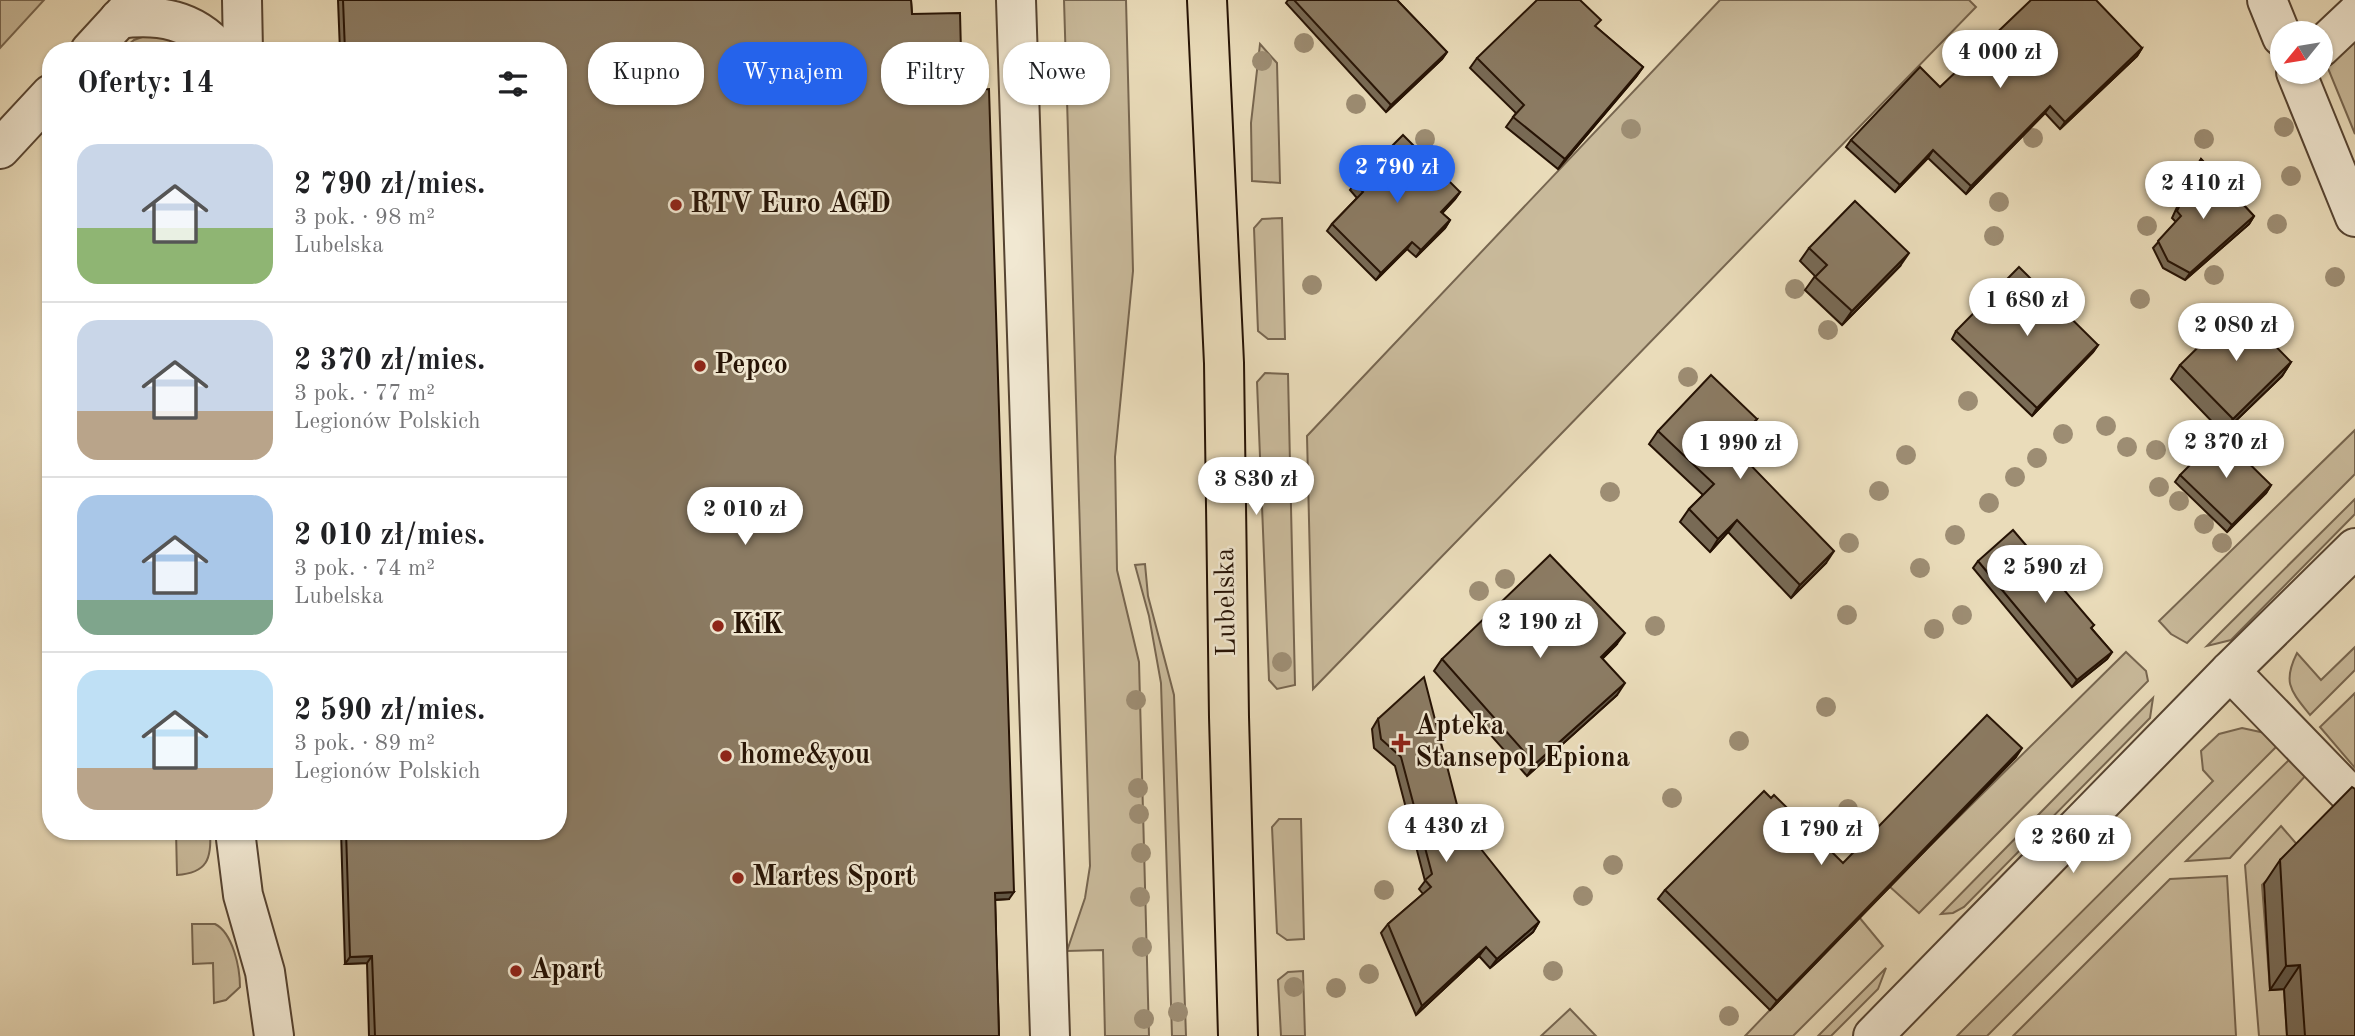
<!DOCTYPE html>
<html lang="pl">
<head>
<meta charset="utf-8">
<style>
	:root { --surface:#fff; --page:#f6f6f6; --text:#202124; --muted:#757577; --line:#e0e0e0; --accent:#2563eb }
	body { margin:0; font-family:"Old Standard TT",serif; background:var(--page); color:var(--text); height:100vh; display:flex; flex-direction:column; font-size:26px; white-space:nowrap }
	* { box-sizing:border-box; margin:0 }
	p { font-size:23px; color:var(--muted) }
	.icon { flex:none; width:38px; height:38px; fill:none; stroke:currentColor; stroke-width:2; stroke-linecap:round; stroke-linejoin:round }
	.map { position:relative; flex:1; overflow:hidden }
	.drawer { position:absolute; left:42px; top:42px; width:525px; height:798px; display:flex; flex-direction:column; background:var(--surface); border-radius:28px; box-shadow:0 2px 5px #0004 }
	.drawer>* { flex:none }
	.guide { position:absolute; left:588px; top:42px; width:665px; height:63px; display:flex; gap:14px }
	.needle { width:46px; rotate:240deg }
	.buttons { position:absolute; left:2270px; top:21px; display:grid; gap:14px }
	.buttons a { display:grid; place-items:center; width:63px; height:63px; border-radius:50%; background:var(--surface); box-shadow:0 2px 5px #0004; font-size:35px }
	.price { position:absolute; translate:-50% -60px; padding:0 16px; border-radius:24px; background:#fff; color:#222; font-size:23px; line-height:46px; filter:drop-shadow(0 2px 4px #0008) }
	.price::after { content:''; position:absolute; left:50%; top:42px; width:21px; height:16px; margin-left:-10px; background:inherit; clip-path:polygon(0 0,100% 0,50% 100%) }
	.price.current { background:var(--accent); color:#fff }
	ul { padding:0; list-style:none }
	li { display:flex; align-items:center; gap:21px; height:175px; padding:0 35px }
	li+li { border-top:2px solid var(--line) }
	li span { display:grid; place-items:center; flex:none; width:196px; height:140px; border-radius:21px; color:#555 }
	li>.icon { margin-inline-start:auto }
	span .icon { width:84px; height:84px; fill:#fffc; stroke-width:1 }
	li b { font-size:30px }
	h2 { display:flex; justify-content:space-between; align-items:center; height:84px; padding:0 35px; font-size:30px }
	.chip { padding:0 24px; border-radius:28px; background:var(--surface); box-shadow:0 2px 5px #0004; font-size:24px; line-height:63px }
	.chip.current { background:var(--accent); color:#fff }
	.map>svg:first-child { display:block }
	.green { fill:#c9ba9b; stroke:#776650; stroke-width:2 }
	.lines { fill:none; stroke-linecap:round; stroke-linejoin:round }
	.minor-casing { stroke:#564432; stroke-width:42 }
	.major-casing { stroke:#251204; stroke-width:42 }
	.minor { stroke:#f1e8d2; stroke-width:38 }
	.major { stroke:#eadcba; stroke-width:38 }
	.tree { fill:#9d8d73 }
	.wall { fill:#786a55; stroke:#251204; stroke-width:2 }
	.shaded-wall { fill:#615645; stroke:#251204; stroke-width:2 }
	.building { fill:#8b7b63; stroke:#251204; stroke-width:2 }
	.poi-dot { fill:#8f2418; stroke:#f1e8d2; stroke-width:2.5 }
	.labels { text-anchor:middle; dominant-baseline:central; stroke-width:5; stroke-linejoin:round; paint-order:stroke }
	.poi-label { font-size:28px; font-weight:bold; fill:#251204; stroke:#f1e8d2; text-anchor:start }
	.street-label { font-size:28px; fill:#251204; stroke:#f1e8d2 }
</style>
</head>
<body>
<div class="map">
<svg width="2355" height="1036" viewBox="0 0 2355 1036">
	<rect width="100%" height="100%" fill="#eadcba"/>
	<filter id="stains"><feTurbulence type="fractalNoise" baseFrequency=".00286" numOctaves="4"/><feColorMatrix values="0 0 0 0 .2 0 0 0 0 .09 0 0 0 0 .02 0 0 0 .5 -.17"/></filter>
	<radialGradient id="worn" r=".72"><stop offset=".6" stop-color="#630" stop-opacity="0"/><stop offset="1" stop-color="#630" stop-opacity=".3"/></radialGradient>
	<!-- green -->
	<g class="green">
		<path d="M0,0H44L0,48Z"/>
		<path d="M1064,0H1126L1133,271L1115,457L1117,570L1139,662L1149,1036H1105L1103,950L1067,951L1085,898L1090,866Z"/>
		<path d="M1720,0H1969L1976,7L1313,689L1307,436Z"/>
		<path d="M153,33L204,51H121L134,40Z"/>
		<path d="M2355,35V134L2327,66Z"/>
		<path d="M1260,44L1277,63L1280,183L1252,181L1251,123Z"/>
		<path d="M1282,218L1285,339H1268L1258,331L1254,228L1262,219Z"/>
		<path d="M1265,373L1288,374L1295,685L1277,689L1269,680L1257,382Z"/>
		<path d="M2355,430V474L2187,643L2171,634L2159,621Z"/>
		<path d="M2355,499V514L2231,640L2207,646Z"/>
		<path d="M1145,564L1148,596L1174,695L1186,1036H1172L1161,683L1149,616L1135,565Z"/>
		<path d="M2355,647V670L2310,715C2291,691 2282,683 2297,653L2321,680Z"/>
		<path d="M2126,652L2146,671L2148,681L1919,913L1889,886Z"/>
		<path d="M2355,693V768L2320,727Z"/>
		<path d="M2153,698L2150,718L1964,907L1953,913L1941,914Z"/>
		<path d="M2242,728L2265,733L2279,744L1987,1036H1957L2213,781L2203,770L2201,751L2219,734Z"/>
		<path d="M2293,756L2308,773L2230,858L2186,861Z"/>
		<path d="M1279,819H1301L1304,939L1287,940L1277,933L1272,827Z"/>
		<path d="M2281,826L2300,848L2262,885L2270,989H2284L2287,1036H2259L2245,865Z"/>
		<path d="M176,831H210C212,859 207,873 177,875Z"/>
		<path d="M2227,876L2236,1036H2013L2170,879Z"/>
		<path d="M1859,917L1883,946L1793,1036H1745Z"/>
		<path d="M192,924H215C233,933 240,968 240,987L226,1000L214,1003L213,963L193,964Z"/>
		<path d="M1886,968L1878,989L1831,1036H1818Z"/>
		<path d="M1303,971L1305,1036H1281L1278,980L1288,972Z"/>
		<path d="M1570,1009L1596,1036H1541Z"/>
	</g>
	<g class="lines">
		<!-- minor casing -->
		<g class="minor-casing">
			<g id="minor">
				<path d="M242,0L243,51"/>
				<path d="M1016,0L1050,1036"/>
				<path d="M2267,0L2282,37"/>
				<path d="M119,19C158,14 193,19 220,51"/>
				<path d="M2320,48L2355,15"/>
				<path d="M90,51L135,2"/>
				<path d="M2296,72L2355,217"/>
				<path d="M0,149L51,94"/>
				<path d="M2230,671L2355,800"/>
				<path d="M235,831L243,895L265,972L274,1036"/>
				<path d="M1873,1036L2230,671L2355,548"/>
			</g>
		</g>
		<!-- major casing -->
		<g class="major-casing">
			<path id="major" d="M1207,0L1224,363L1229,717L1238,1036"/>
		</g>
		<!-- minor -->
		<use href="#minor" class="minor"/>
		<!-- major -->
		<use href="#major" class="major"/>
	</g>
	<!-- trees -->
	<g class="tree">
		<circle cx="1304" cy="43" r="10"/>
		<circle cx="1262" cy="61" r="10"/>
		<circle cx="1356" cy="104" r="10"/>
		<circle cx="2284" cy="127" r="10"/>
		<circle cx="1631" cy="129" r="10"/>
		<circle cx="2033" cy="138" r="10"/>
		<circle cx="1425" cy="139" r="10"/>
		<circle cx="2204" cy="139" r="10"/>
		<circle cx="2291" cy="176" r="10"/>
		<circle cx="1999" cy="202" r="10"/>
		<circle cx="2277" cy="224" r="10"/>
		<circle cx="2147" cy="226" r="10"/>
		<circle cx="1994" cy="236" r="10"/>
		<circle cx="2214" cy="275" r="10"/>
		<circle cx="2335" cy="277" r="10"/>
		<circle cx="1312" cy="285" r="10"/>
		<circle cx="1795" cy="289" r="10"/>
		<circle cx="2140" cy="299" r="10"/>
		<circle cx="1828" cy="330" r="10"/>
		<circle cx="1688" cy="377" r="10"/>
		<circle cx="1968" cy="401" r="10"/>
		<circle cx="2106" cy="426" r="10"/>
		<circle cx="2063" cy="434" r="10"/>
		<circle cx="2127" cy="447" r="10"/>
		<circle cx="2156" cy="450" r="10"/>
		<circle cx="1906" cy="455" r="10"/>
		<circle cx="2037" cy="458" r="10"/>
		<circle cx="2015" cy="477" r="10"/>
		<circle cx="1280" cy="484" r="10"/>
		<circle cx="2159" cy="487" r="10"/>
		<circle cx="1879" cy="491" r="10"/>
		<circle cx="1610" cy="492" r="10"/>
		<circle cx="2179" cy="501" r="10"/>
		<circle cx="1989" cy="503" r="10"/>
		<circle cx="2204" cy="524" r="10"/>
		<circle cx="1955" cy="535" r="10"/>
		<circle cx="1849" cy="543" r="10"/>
		<circle cx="2222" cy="543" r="10"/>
		<circle cx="1920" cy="568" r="10"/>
		<circle cx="1505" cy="579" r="10"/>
		<circle cx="1479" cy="591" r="10"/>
		<circle cx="1847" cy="615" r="10"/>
		<circle cx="1962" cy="615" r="10"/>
		<circle cx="1655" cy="626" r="10"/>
		<circle cx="1934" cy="629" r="10"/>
		<circle cx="1282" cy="662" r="10"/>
		<circle cx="1136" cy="700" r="10"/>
		<circle cx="1826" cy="707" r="10"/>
		<circle cx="1739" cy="741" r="10"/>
		<circle cx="1138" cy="788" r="10"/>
		<circle cx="1672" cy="798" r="10"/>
		<circle cx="1848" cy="809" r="10"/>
		<circle cx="1139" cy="814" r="10"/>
		<circle cx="1141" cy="853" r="10"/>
		<circle cx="1613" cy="865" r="10"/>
		<circle cx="1384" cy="890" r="10"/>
		<circle cx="1583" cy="896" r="10"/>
		<circle cx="1140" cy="897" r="10"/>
		<circle cx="1142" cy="947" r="10"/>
		<circle cx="1553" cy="971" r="10"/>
		<circle cx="1369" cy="974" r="10"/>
		<circle cx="1294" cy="987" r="10"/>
		<circle cx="1336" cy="988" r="10"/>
		<circle cx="1178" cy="1012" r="10"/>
		<circle cx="1729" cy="1016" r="10"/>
		<circle cx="1144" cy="1019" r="10"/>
	</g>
	<!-- wall -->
	<g class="wall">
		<path d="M338,0H911L912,14L962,91L1009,899L995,900L999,1036H369L367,963L345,964L341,831H558V51H340Z"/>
		<path d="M1288,0H1397L1447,52L1442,59L1386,112L1286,3Z"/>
		<path d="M1596,27L1643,67L1636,77L1558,169L1506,127L1516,113L1470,68L1477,58Z"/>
		<path d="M2142,48L2137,56L2060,129L2045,113L1966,194L1928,158L1895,192L1846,147L1851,140L1940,87Z"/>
		<path d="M2201,159L2254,216L2249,224L2185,280L2163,268L2153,248L2176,222L2172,218L2196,166Z"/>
		<path d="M1355,183L1460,192L1455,199L1442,213L1450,220L1445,228L1416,257L1407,249L1376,280L1327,231L1332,224L1357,198L1350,190Z"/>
		<path d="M1809,248L1900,266L1842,325L1805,290L1815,276L1800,261Z"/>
		<path d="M1956,331L2098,345L2093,352L2032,416L1952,339Z"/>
		<path d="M2291,362L2282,376L2223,433L2171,379L2180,365Z"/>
		<path d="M1757,419L1748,431L1733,447L1826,563L1791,598L1728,532L1710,552L1680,522L1689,509L1703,495L1649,444L1658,431Z"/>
		<path d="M2180,475L2271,485L2266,493L2227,532L2175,482Z"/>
		<path d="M1978,561L2094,625L2091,628L2112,652L2107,659L2072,687L1973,568Z"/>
		<path d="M1616,645L1602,659L1617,695L1527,776L1434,671L1442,659Z"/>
		<path d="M1378,719L1458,841L1539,922L1533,932L1490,968L1479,956L1416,1015L1381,933L1388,924L1423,894L1419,889L1425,881L1395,766L1374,748L1372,729Z"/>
		<path d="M2016,757L1770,1010L1658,899L1665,890L1843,863Z"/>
		<path d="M2280,860L2355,1036H2287L2284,989L2270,990L2264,884Z"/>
	</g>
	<!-- shaded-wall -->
	<g class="shaded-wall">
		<path d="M2142,48L2137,56L2060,129L2065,122Z"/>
		<path d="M1447,52L1442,59L1386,112L1391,105Z"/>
		<path d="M1643,67L1636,77L1558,169L1565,159Z"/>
		<path d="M2050,106L2045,113L1966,194L1971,186Z"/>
		<path d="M1933,150L1928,158L1895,192L1900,185Z"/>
		<path d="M1460,192L1455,199L1436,220L1441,212Z"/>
		<path d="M2254,216L2249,224L2185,280L2190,273Z"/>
		<path d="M1450,220L1445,228L1416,257L1421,250Z"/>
		<path d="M1412,242L1407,249L1376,280L1381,273Z"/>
		<path d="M1909,253L1900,266L1842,325L1852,311Z"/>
		<path d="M2098,345L2093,352L2032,416L2037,408Z"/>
		<path d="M2291,362L2282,376L2223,433L2233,419Z"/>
		<path d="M1757,419L1748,431L1723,458L1732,446Z"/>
		<path d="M2271,485L2266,493L2227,532L2232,525Z"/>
		<path d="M1737,520L1728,532L1710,552L1718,539Z"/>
		<path d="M1834,551L1826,563L1791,598L1800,585Z"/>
		<path d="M1625,633L1616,645L1592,669L1601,657Z"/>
		<path d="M2112,652L2107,659L2072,687L2077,680Z"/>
		<path d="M1625,683L1617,695L1527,776L1535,764Z"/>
		<path d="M2022,748L2016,757L1770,1010L1777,1001Z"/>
		<path d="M1014,892L1009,899L990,900L995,893Z"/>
		<path d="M1539,922L1533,932L1490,968L1497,959Z"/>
		<path d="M1486,947L1479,956L1416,1015L1422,1006Z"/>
		<path d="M372,956L367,963L345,964L350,957Z"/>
		<path d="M2300,965L2284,989L2270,990L2286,966Z"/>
	</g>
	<!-- building -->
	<g class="building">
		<path d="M343,0H911L912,14L960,13L962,91L989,89L1014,892L995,893L999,1036H375L372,956L350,957L346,831H558V51H345Z"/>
		<path d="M1294,0H1397L1447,52L1391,105Z"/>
		<path d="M1537,0H1580L1601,20L1595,26L1643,67L1565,159L1513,117L1524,105L1477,58Z"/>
		<path d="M2031,0H2096L2142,48L2065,122L2050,106L1971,186L1933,150L1900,185L1851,140L1920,67L1940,87Z"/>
		<path d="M1403,135L1460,192L1441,212L1450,220L1421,250L1412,242L1381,273L1332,224L1363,192L1355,183Z"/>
		<path d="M2201,159L2254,216L2190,273L2168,261L2158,241L2181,216L2177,211Z"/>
		<path d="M1855,201L1909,253L1852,311L1815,277L1827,265L1809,248Z"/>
		<path d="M2019,267L2098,345L2037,408L1956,331Z"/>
		<path d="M2238,308L2291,362L2233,419L2180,365Z"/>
		<path d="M1711,375L1757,419L1732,446L1834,551L1800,585L1737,520L1718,539L1689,509L1714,484L1658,431Z"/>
		<path d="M2220,435L2271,485L2232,525L2180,475Z"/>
		<path d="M2013,530L2094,625L2091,628L2112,652L2077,680L1978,561Z"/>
		<path d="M1550,555L1625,633L1601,657L1625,683L1535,764L1442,659Z"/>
		<path d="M1424,677L1464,832L1454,842L1473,839L1539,922L1497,959L1486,947L1422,1006L1388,924L1431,887L1425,880L1432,874L1401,757L1381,739L1378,719Z"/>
		<path d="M1987,715L2022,748L1777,1001L1665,890L1764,791L1771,798L1774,795L1843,863Z"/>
		<path d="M2352,787L2355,789V1036H2305L2300,965L2286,966L2280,860Z"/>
	</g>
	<!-- markers -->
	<g class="poi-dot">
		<circle cx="676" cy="205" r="7"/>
		<circle cx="700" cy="366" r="7"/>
		<circle cx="718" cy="626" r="7"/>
		<path d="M1397.5 732.5h7v7h7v7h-7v7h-7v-7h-7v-7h7z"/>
		<circle cx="726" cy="756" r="7"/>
		<circle cx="738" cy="878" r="7"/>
		<circle cx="516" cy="971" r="7"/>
	</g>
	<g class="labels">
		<!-- poi labels -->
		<g class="poi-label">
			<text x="690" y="205">RTV Euro AGD</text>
			<text x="714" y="366">Pepco</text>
			<text x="732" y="626">KiK</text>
			<text x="1415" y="727">Apteka<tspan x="1415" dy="32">Stansepol Epiona</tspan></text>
			<text x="740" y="756">home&amp;you</text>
			<text x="752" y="878">Martes Sport</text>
			<text x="530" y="971">Apart</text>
		</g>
		<!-- street labels -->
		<g class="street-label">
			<text transform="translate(1227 602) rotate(-91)">Lubelska</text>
		</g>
	</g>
	<rect width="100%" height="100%" filter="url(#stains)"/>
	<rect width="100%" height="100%" fill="url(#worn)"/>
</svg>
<div class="buttons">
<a><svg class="needle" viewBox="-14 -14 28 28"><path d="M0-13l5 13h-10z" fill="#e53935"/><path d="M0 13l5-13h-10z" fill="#757577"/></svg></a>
</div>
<b class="price" style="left:2000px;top:90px">4 000 zł</b>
<b class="price current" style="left:1397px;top:205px">2 790 zł</b>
<b class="price" style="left:2203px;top:221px">2 410 zł</b>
<b class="price" style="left:2027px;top:338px">1 680 zł</b>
<b class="price" style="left:2236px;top:363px">2 080 zł</b>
<b class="price" style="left:2226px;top:480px">2 370 zł</b>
<b class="price" style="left:1740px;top:481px">1 990 zł</b>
<b class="price" style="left:1256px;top:517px">3 830 zł</b>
<b class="price" style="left:745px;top:547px">2 010 zł</b>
<b class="price" style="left:2045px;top:605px">2 590 zł</b>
<b class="price" style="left:1540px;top:660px">2 190 zł</b>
<b class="price" style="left:1446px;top:864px">4 430 zł</b>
<b class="price" style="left:1821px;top:867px">1 790 zł</b>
<b class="price" style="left:2073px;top:875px">2 260 zł</b>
<div class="guide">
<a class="chip">Kupno</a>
<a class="chip current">Wynajem</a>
<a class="chip">Filtry</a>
<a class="chip">Nowe</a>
</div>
<section class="drawer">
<h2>Oferty: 14<svg class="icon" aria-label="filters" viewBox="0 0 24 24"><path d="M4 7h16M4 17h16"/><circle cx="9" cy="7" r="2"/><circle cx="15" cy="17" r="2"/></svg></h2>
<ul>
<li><span style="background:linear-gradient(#c9d6e8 60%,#8fb573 0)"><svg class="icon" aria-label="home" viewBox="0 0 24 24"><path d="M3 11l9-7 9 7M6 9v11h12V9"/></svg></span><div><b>2 790 zł/mies.</b><p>3 pok. · 98 m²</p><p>Lubelska</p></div></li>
<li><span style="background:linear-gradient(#c9d6e8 65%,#b9a48a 0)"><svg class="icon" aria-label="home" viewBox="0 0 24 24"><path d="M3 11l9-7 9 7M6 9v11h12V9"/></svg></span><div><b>2 370 zł/mies.</b><p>3 pok. · 77 m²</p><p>Legionów Polskich</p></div></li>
<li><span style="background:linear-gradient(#a9c7e8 75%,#7fa58c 0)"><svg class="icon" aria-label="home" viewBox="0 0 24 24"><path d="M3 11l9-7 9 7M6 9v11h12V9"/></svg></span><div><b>2 010 zł/mies.</b><p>3 pok. · 74 m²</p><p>Lubelska</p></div></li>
<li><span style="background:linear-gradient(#bfe0f5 70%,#b9a48a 0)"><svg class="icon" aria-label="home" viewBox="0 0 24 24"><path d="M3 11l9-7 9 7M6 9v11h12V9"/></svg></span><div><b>2 590 zł/mies.</b><p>3 pok. · 89 m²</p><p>Legionów Polskich</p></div></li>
</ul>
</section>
</div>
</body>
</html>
